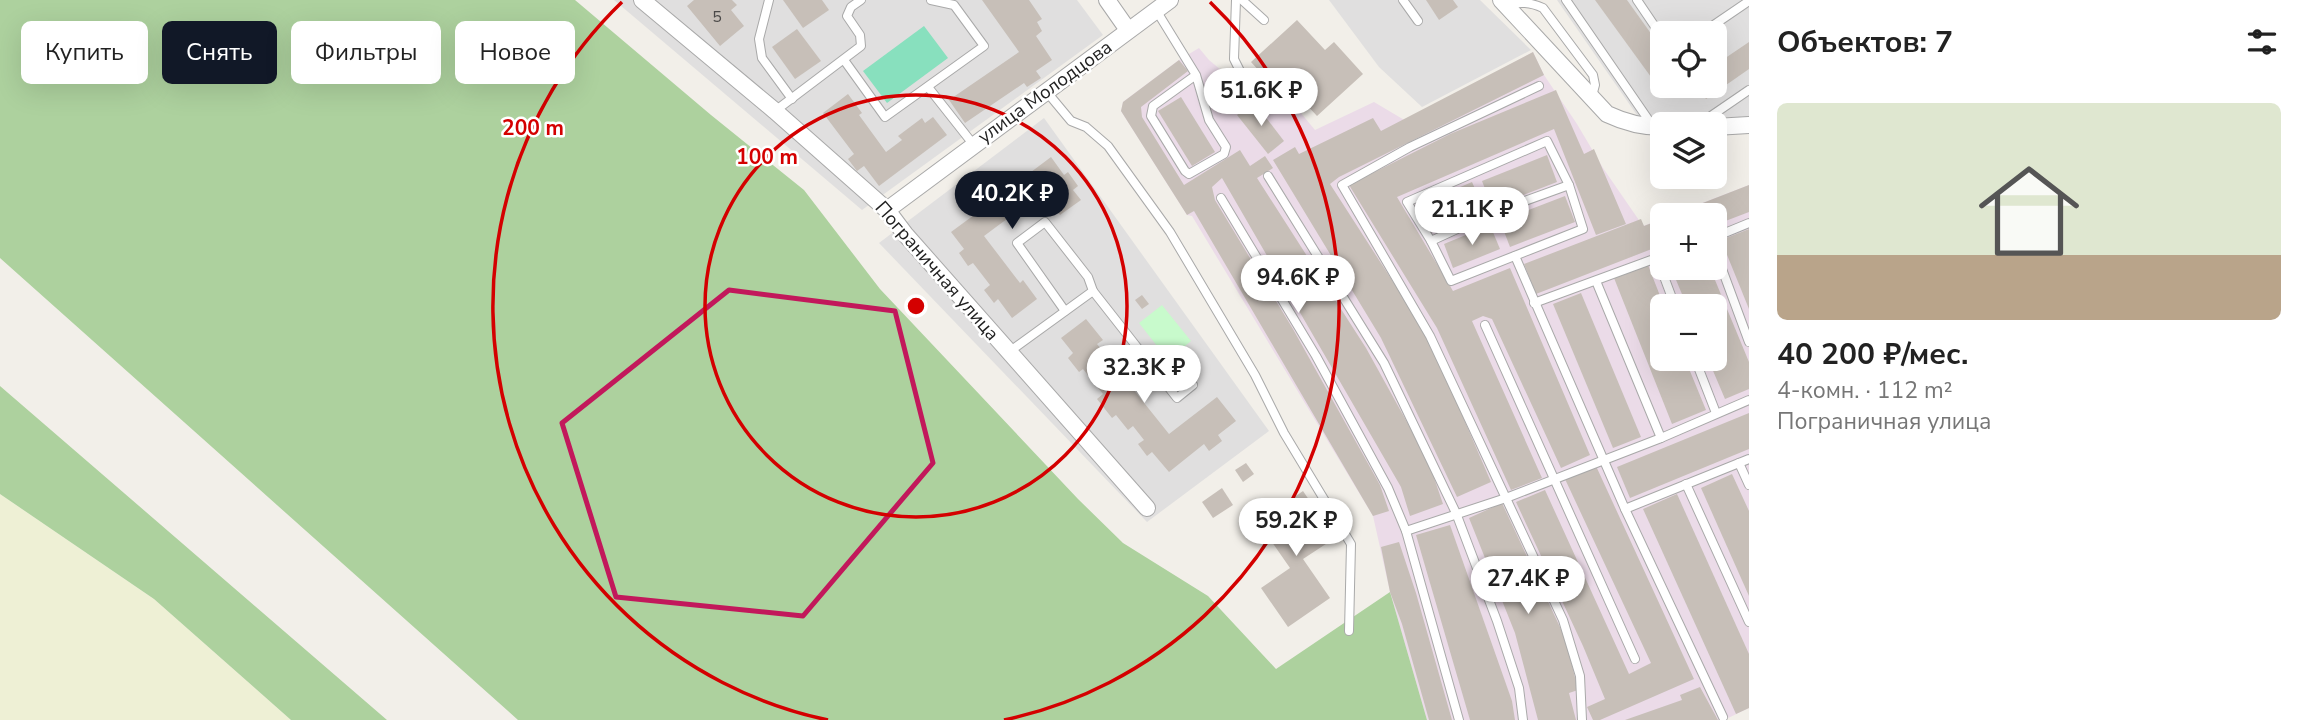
<!DOCTYPE html>
<html lang="ru">
<head>
<meta charset="utf-8">
<style>
	:root { --surface:#fff; --page:#f2f2f2; --text:#222; --muted:#767676; --accent:#111827 }
	body { margin:0; font-family:"Nunito Sans",sans-serif; background:var(--page); color:var(--text); height:100vh; display:flex; flex-direction:column; font-size:26px; white-space:nowrap }
	* { box-sizing:border-box; margin:0 }
	p { font-size:23px; color:var(--muted) }
	.icon { flex:none; width:38px; height:38px; fill:none; stroke:currentColor; stroke-width:2; stroke-linecap:round; stroke-linejoin:round }
	.map { position:relative; flex:1; overflow:hidden }
	.details { display:flex; flex-direction:column; background:var(--surface); width:560px }
	.details>* { flex:none }
	.guide { position:absolute; left:21px; top:21px; width:665px; height:63px; display:flex; gap:14px }
	.fabs { position:absolute; left:1650px; top:21px; display:grid; gap:14px }
	.fabs a { display:grid; place-items:center; width:77px; height:77px; border-radius:10px; background:var(--surface); box-shadow:0 7px 28px #0002; font-size:35px }
	.price { position:absolute; translate:-50% -60px; padding:0 16px; border-radius:24px; background:#fff; color:#222; font-size:23px; line-height:46px; filter:drop-shadow(0 2px 4px #0008) }
	.price::after { content:''; position:absolute; left:50%; top:42px; width:21px; height:16px; margin-left:-10px; background:inherit; clip-path:polygon(0 0,100% 0,50% 100%) }
	.price.on { background:var(--accent); color:#fff }
	ul { padding:0; list-style:none }
	li { display:grid; align-content:center; gap:14px; height:371px; padding:0 28px }
	li span { display:grid; place-items:center; height:217px; border-radius:10px; color:#555 }
	li>.icon { margin-inline-start:auto }
	span .icon { width:126px; height:126px; fill:#fffc; stroke-width:1 }
	li b { font-size:30px }
	h2 { display:flex; justify-content:space-between; align-items:center; height:84px; padding:0 28px; font-size:30px }
	.tag { padding:0 24px; border-radius:10px; background:var(--surface); box-shadow:0 7px 28px #0002; font-size:24px; line-height:63px }
	.tag.on { background:var(--accent); color:#fff }
	main { display:flex; flex:1; min-height:0 }
	.map>svg:first-child { display:block }
	.residential { fill:#e0dfdf; fill-rule:evenodd }
	.industrial { fill:#ebdbe8; fill-rule:evenodd }
	.farmland { fill:#eef0d5 }
	.forest { fill:#add19e }
	.park { fill:#c8facc }
	.pitch { fill:#88e0be }
	.building { fill:#c7bfb8 }
	.lines { fill:none; stroke-linecap:round; stroke-linejoin:round }
	.lane-casing { stroke:#a9a9a9; stroke-width:10 }
	.street-casing { stroke:#a9a9a9; stroke-width:18 }
	.lane { stroke:#fff; stroke-width:8 }
	.street { stroke:#fff; stroke-width:16 }
	.marked { fill:none; stroke:#c2185b; stroke-width:5; stroke-linejoin:round }
	.ring { fill:none; stroke:#d40000; stroke-width:3.5 }
	.labels { text-anchor:middle; dominant-baseline:central; stroke-width:5; stroke-linejoin:round; paint-order:stroke }
	.number-label { font-size:16px; fill:#4b4948 }
	.street-label { font-size:19px; fill:#222; stroke:#fff }
	.centre { fill:#d40000; stroke:#fff; stroke-width:3.5 }
	.ring-label { font-size:21px; text-anchor:middle; font-weight:bold; fill:#d40000; stroke:#fff; stroke-width:5; stroke-linejoin:round; paint-order:stroke }
</style>
</head>
<body>
<main>
<div class="map">
<svg width="1749" height="720" viewBox="0 0 1749 720">
	<rect width="100%" height="100%" fill="#f2efe9"/>
	<!-- residential -->
	<g class="residential">
		<path d="M614,0H1077L1103,35L862,210Z"/>
		<path d="M1329,0H1480L1531,50L1422,107L1379,67Z"/>
		<path d="M1557,0H1749V117L1639,118ZM1662,33H1715V86H1662Z"/>
		<path d="M1044,118L1269,431L1147,522L879,243Z"/>
	</g>
	<!-- industrial -->
	<path class="industrial" d="M1199,48L1209,60L1256,99L1276,83L1315,130L1374,102L1406,121L1533,52L1544,75L1577,124L1603,168L1643,226L1662,219V268H1715V215H1671L1749,185V708L1724,720H1427L1390,592L1373,516L1192,216L1187,215L1121,111L1123,102L1179,60ZM1662,306H1715V359H1662Z"/>
	<!-- farmland -->
	<path class="farmland" d="M0,494L154,599L291,720H0Z"/>
	<!-- forest -->
	<g class="forest">
		<path d="M0,0H575L711,115L804,190L880,289L1078,499L1123,543L1208,596L1276,669L1390,592L1427,720H518L0,258Z"/>
		<path d="M0,386L387,720H291L154,599L0,494Z"/>
	</g>
	<!-- park -->
	<path class="park" d="M1162,305L1191,341L1168,360L1139,323Z"/>
	<!-- pitch -->
	<path class="pitch" d="M924,26L948,58L887,103L863,71Z"/>
	<!-- building -->
	<g class="building">
		<path d="M694,0H732L737,5L731,10L744,26L720,46L687,6Z"/>
		<path d="M783,0H822L829,10L803,28Z"/>
		<path d="M982,0H1029L1042,19L1037,22L1042,31L1036,36L1052,60L1036,71L1041,78L1027,87L1024,83L965,123L949,100L1019,52Z"/>
		<path d="M1426,0H1453L1458,7L1439,20Z"/>
		<path d="M1595,0H1627L1662,49V85L1659,88Z"/>
		<path d="M1297,20L1325,50L1334,42L1363,74L1317,116L1279,75L1270,83L1251,62Z"/>
		<path d="M797,29L821,61L795,79L772,47Z"/>
		<path d="M1749,42V69L1706,99L1697,86H1715V65Z"/>
		<path d="M1533,52L1544,75L1339,177L1330,184L1428,336L1491,482L1457,497L1381,338L1273,160L1295,147L1299,154L1373,118L1381,131Z"/>
		<path d="M1179,60L1188,71L1141,107L1142,117L1184,185L1240,150L1250,166L1265,156L1273,168L1257,178L1366,348L1428,460L1443,504L1410,516L1401,487L1222,178L1212,187L1215,200L1293,329L1380,485L1389,511L1373,516L1194,211L1187,215L1121,111L1123,102Z"/>
		<path d="M1556,90L1584,154L1594,149L1626,224L1596,235L1554,129L1397,197L1453,291L1510,268L1590,455L1561,468L1492,319L1483,316L1472,321L1542,478L1511,490L1437,328L1349,185L1450,134Z"/>
		<path d="M848,94L862,113L859,115L886,152L902,140L898,136L922,118L925,123L933,117L947,135L879,186L864,166L857,171L848,159L854,154L823,113Z"/>
		<path d="M1181,97L1215,152L1192,166L1158,111Z"/>
		<path d="M1254,102L1284,141L1268,154L1237,115Z"/>
		<path d="M1547,155L1557,182L1492,207L1482,181Z"/>
		<path d="M1051,157L1064,175L1068,172L1078,186L1073,190L1081,200L1060,215L1043,192L984,236L1020,283L1023,280L1037,299L1012,318L998,299L994,303L984,290L990,285L973,263L968,266L959,253L964,249L951,232L989,204L985,199L1008,182L1011,187Z"/>
		<path d="M1472,182L1484,209L1434,230L1428,216L1424,218L1418,205Z"/>
		<path d="M1749,185V212L1715,225V215H1672Z"/>
		<path d="M1565,196L1575,222L1510,247L1500,221Z"/>
		<path d="M1641,219L1644,226L1662,219V245L1536,294L1524,264Z"/>
		<path d="M1490,225L1500,249L1453,268L1444,244Z"/>
		<path d="M1749,229V309L1721,240Z"/>
		<path d="M1648,265L1664,306H1662V359H1685L1706,410L1672,424L1614,278Z"/>
		<path d="M1671,268H1710L1749,362V389L1725,399L1708,359H1715V306H1687Z"/>
		<path d="M1581,293L1641,437L1613,448L1553,304Z"/>
		<path d="M1142,295L1149,304L1142,309L1135,300Z"/>
		<path d="M1086,319L1103,340L1097,344L1169,434L1217,397L1236,421L1218,435L1222,441L1209,451L1204,444L1169,472L1152,452L1147,456L1138,444L1144,440L1133,426L1128,430L1116,415L1112,418L1097,399L1103,394L1083,369L1079,372L1068,358L1073,353L1061,338Z"/>
		<path d="M1749,413V449L1630,498L1617,467Z"/>
		<path d="M1246,463L1254,474L1243,482L1235,470Z"/>
		<path d="M1596,466L1694,679L1600,720H1593L1587,707L1605,699L1583,646L1516,502L1545,490L1629,674L1651,663L1565,479Z"/>
		<path d="M1732,474L1749,511V596L1701,488Z"/>
		<path d="M1222,488L1233,505L1213,518L1202,502Z"/>
		<path d="M1303,491L1335,538L1303,559L1330,598L1288,627L1261,588L1290,568L1258,522Z"/>
		<path d="M1677,494L1749,654V708L1736,714L1643,509Z"/>
		<path d="M1502,503L1566,640L1578,690L1569,693L1576,720H1538L1515,633L1469,518Z"/>
		<path d="M1450,525L1512,701L1515,720H1470L1416,535Z"/>
		<path d="M1399,542L1416,593L1452,720H1429L1402,624L1390,592L1381,547Z"/>
		<path d="M1700,687L1718,720H1625L1682,700L1680,695Z"/>
	</g>
	<g class="lines">
		<!-- lane casing -->
		<g class="lane-casing">
			<g id="lane">
				<path d="M769,0L759,39L762,58L792,99"/>
				<path d="M1236,0L1234,59L1242,75"/>
				<path d="M1242,0L1264,20"/>
				<path d="M1403,0L1418,21"/>
				<path d="M1566,0L1652,125"/>
				<path d="M1637,0L1662,37"/>
				<path d="M1506,5C1520,2 1530,2 1543,8L1593,75L1595,85L1592,96"/>
				<path d="M1156,10L1196,75L1209,120L1226,147L1224,154L1189,174L1185,171L1151,116L1153,106L1196,75"/>
				<path d="M1702,33L1749,1"/>
				<path d="M844,60L885,117L984,46L954,5L931,0"/>
				<path d="M1539,86L1410,147L1342,185L1430,336L1563,620L1580,676L1582,720"/>
				<path d="M928,87L973,144"/>
				<path d="M1046,91L1071,121L1086,127L1108,146L1170,232L1255,375L1284,433L1351,544L1349,631"/>
				<path d="M775,111L861,46L860,35L847,16L851,7L861,0"/>
				<path d="M1705,124L1711,116L1749,90"/>
				<path d="M1547,141L1569,185L1583,229L1451,281L1431,241L1407,202Z"/>
				<path d="M1268,176L1384,363L1456,513L1497,621L1519,688L1523,720"/>
				<path d="M1221,198L1316,356L1388,488L1406,531L1459,720"/>
				<path d="M1715,237L1749,223"/>
				<path d="M1431,241L1492,213L1569,185"/>
				<path d="M1715,250L1749,342"/>
				<path d="M1515,256L1625,509L1749,459"/>
				<path d="M1657,258L1675,306"/>
				<path d="M1596,281L1661,438"/>
				<path d="M1534,303L1662,256"/>
				<path d="M1065,311L1017,243L1045,222L1088,277L1093,291"/>
				<path d="M1485,325L1635,659"/>
				<path d="M1009,352L1093,291L1177,398L1193,385"/>
				<path d="M1695,359L1716,413"/>
				<path d="M1739,463L1749,485"/>
				<path d="M1686,484L1749,622"/>
				<path d="M1625,509L1723,717"/>
				<path d="M1406,531L1506,498L1661,438L1749,400"/>
			</g>
		</g>
		<!-- street casing -->
		<g class="street-casing">
			<g id="street">
				<path d="M642,0L775,111L887,210L905,234L1147,508"/>
				<path d="M1107,0L1128,30"/>
				<path d="M1501,0L1607,114C1626,123 1642,127 1662,127"/>
				<path d="M1715,127L1749,125"/>
				<path d="M887,210L1170,0"/>
			</g>
		</g>
		<!-- lane -->
		<use href="#lane" class="lane"/>
		<!-- street -->
		<use href="#street" class="street"/>
	</g>
	<!-- marked area -->
	<path class="marked" d="M729,290L895,311L933,463L803,616L616,597L562,423Z"/>
	<!-- distance rings -->
	<g class="ring">
		<circle cx="916" cy="306" r="211"/>
		<path d="M828 720A423 423 0 0 1 622 2M1210 2A423 423 0 0 1 1004 720"/>
	</g>
	<g class="labels">
		<!-- number labels -->
		<g class="number-label">
			<text x="717" y="17">5</text>
		</g>
		<!-- street labels -->
		<g class="street-label">
			<text transform="translate(1045 92) rotate(-36)">улица Молодцова</text>
			<text transform="translate(937 271) rotate(49)">Пограничная улица</text>
		</g>
	</g>
	<circle cx="916" cy="306" r="10" class="centre"/>
	<g class="ring-label">
		<text x="533" y="135">200 m</text>
		<text x="767" y="164">100 m</text>
	</g>
</svg>
<div class="fabs">
<a><svg class="icon" aria-label="locate" viewBox="0 0 24 24"><circle cx="12" cy="12" r="6"/><path d="M12 2v4M12 18v4M2 12h4M18 12h4"/></svg></a>
<a><svg class="icon" aria-label="layers" viewBox="0 0 24 24"><path d="M12 4l9 5-9 5-9-5zM3 14l9 5 9-5"/></svg></a>
<a>+</a>
<a>−</a>
</div>
<b class="price" style="left:1261px;top:128px">51.6K ₽</b>
<b class="price on" style="left:1012px;top:231px">40.2K ₽</b>
<b class="price" style="left:1472px;top:247px">21.1K ₽</b>
<b class="price" style="left:1298px;top:315px">94.6K ₽</b>
<b class="price" style="left:1144px;top:405px">32.3K ₽</b>
<b class="price" style="left:1296px;top:558px">59.2K ₽</b>
<b class="price" style="left:1528px;top:616px">27.4K ₽</b>
<div class="guide">
<a class="tag">Купить</a>
<a class="tag on">Снять</a>
<a class="tag">Фильтры</a>
<a class="tag">Новое</a>
</div>
</div>
<section class="details">
<h2>Объектов: 7<svg class="icon" aria-label="filters" viewBox="0 0 24 24"><path d="M4 7h16M4 17h16"/><circle cx="9" cy="7" r="2"/><circle cx="15" cy="17" r="2"/></svg></h2>
<ul>
<li><span style="background:linear-gradient(#dfe7d0 70%,#b9a48a 0)"><svg class="icon" aria-label="home" viewBox="0 0 24 24"><path d="M3 11l9-7 9 7M6 9v11h12V9"/></svg></span><div><b>40 200 ₽/мес.</b><p>4-комн. · 112 m²</p><p>Пограничная улица</p></div></li>
</ul>
</section>
</main>
</body>
</html>
